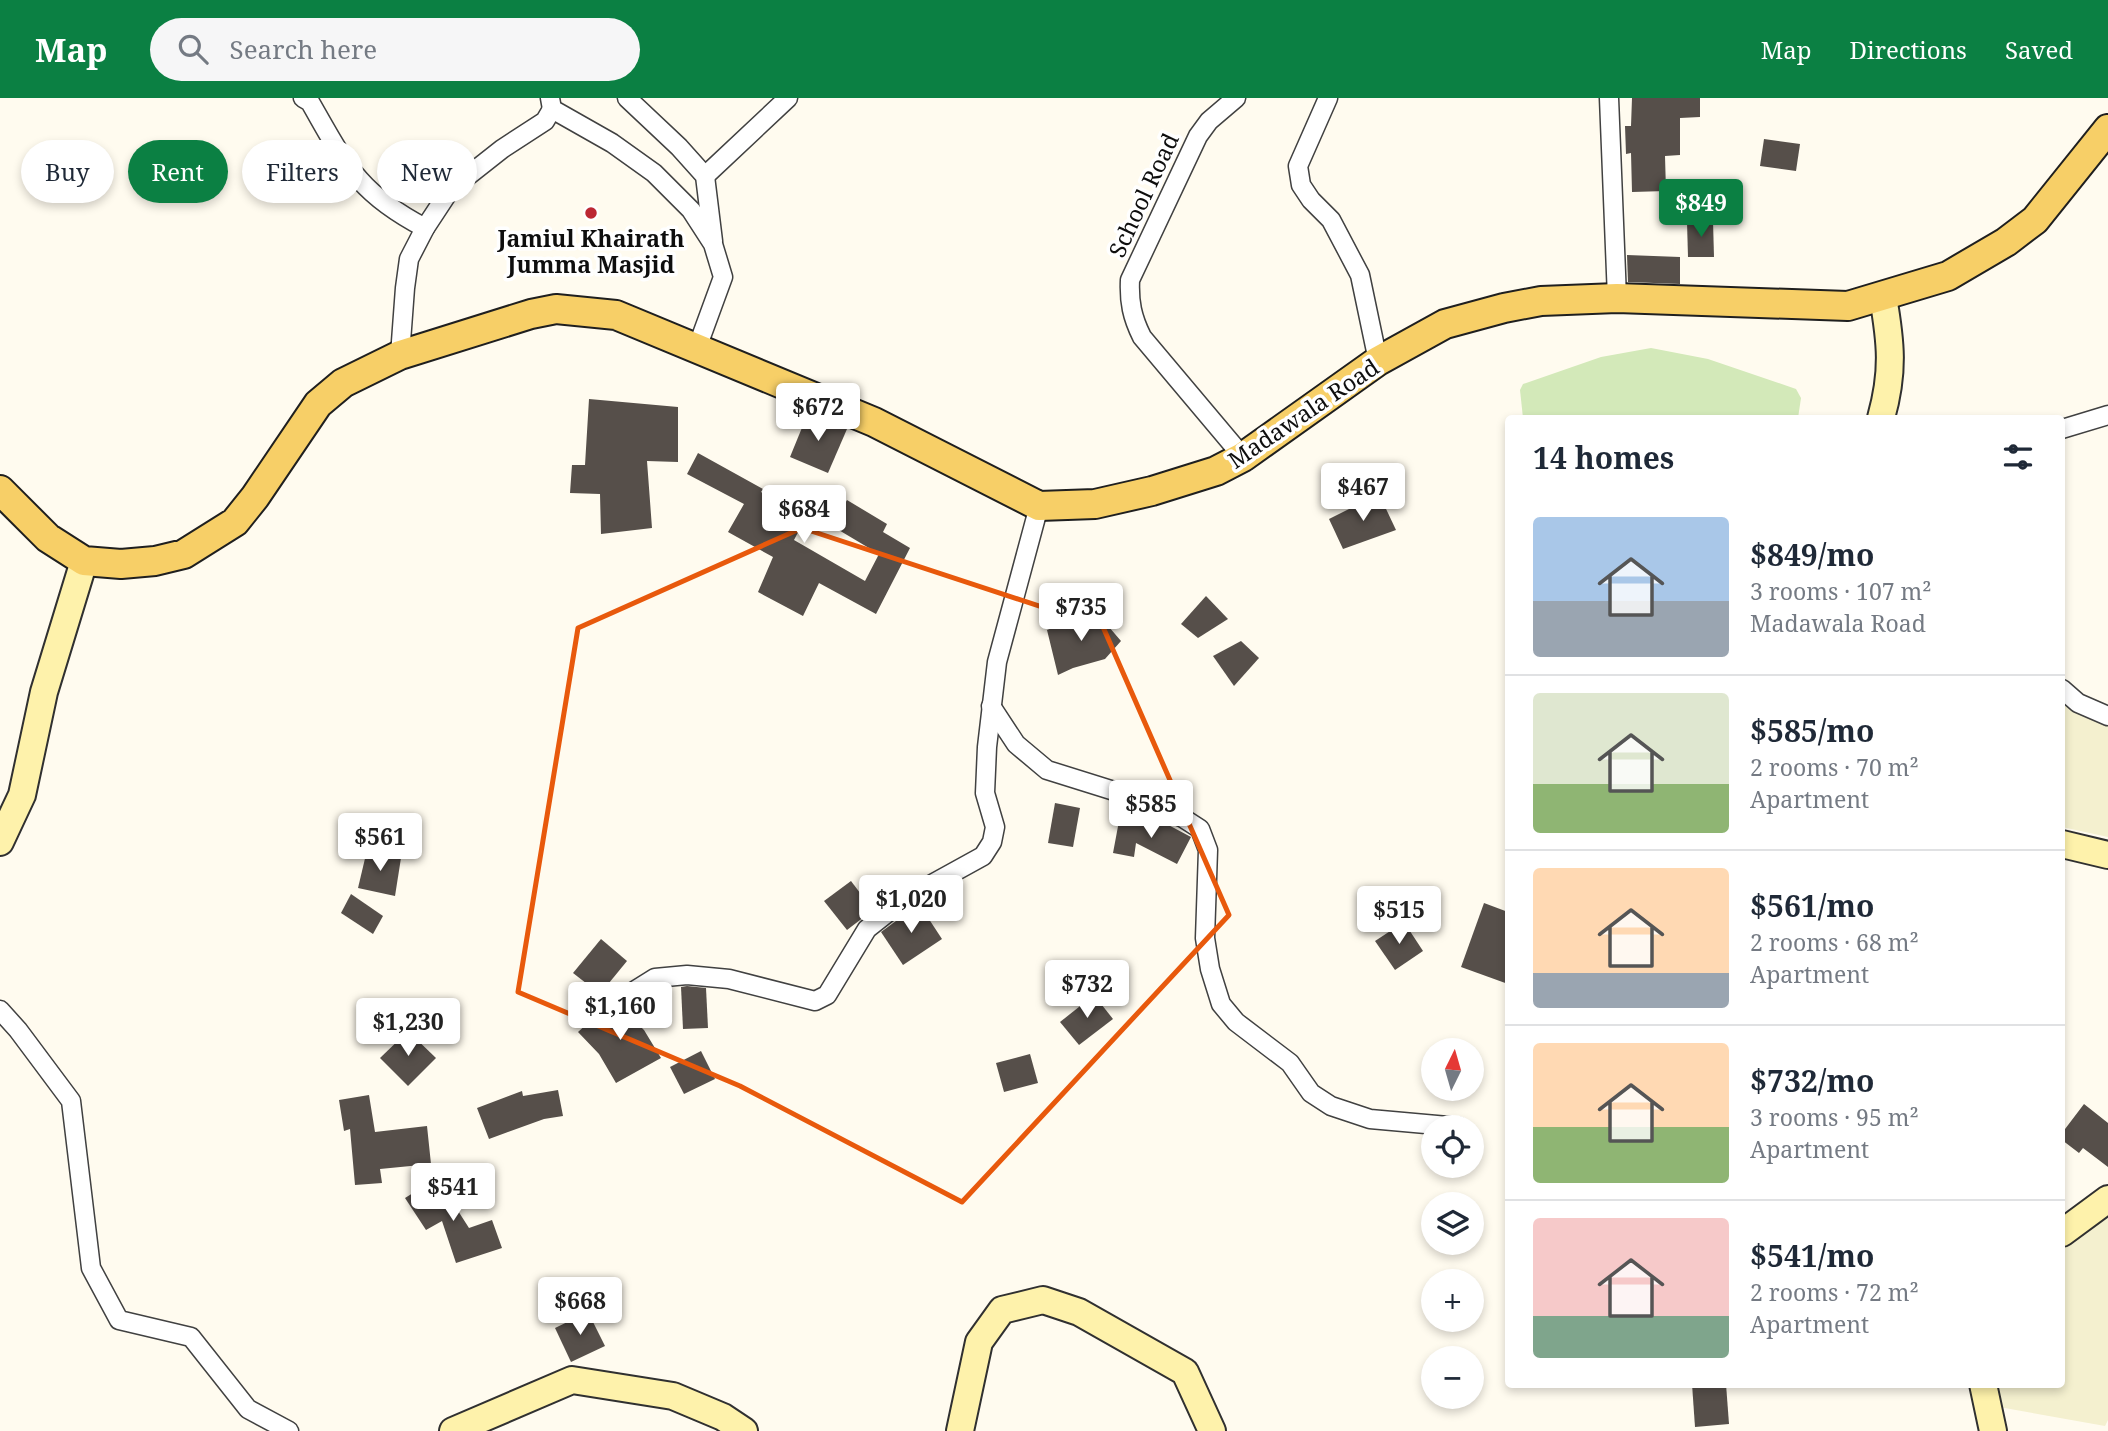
<!DOCTYPE html>
<html lang="en">
<head>
<meta charset="utf-8">
<style>
	:root { --surface:#fff; --page:#f6f6f7; --text:#1f2937; --muted:#747a83; --line:#e0e1e3; --accent:#0b8043 }
	body { margin:0; font-family:"Noto Serif",serif; background:var(--page); color:var(--text); height:100vh; display:flex; flex-direction:column; font-size:26px; white-space:nowrap }
	* { box-sizing:border-box; margin:0 }
	p { font-size:23px; color:var(--muted) }
	.icon { flex:none; width:38px; height:38px; fill:none; stroke:currentColor; stroke-width:2; stroke-linecap:round; stroke-linejoin:round }
	.map { position:relative; flex:1; overflow:hidden }
	.side { position:absolute; left:1505px; top:317px; width:560px; height:973px; display:flex; flex-direction:column; background:var(--surface); border-radius:7px; box-shadow:0 4px 10px #0003 }
	.side>* { flex:none }
	.hud { position:absolute; left:21px; top:42px; width:665px; height:63px; display:flex; gap:14px }
	.needle { width:46px; rotate:5deg }
	.tools { position:absolute; left:1421px; top:940px; display:grid; gap:14px }
	.tools a { display:grid; place-items:center; width:63px; height:63px; border-radius:50%; background:var(--surface); box-shadow:0 4px 10px #0003; font-size:35px }
	.price { position:absolute; translate:-50% -60px; padding:0 16px; border-radius:7px; background:#fff; color:#222; font-size:23px; line-height:46px; filter:drop-shadow(0 2px 4px #0008) }
	.price::after { content:''; position:absolute; left:50%; top:42px; width:21px; height:16px; margin-left:-10px; background:inherit; clip-path:polygon(0 0,100% 0,50% 100%) }
	.price.current { background:var(--accent); color:#fff }
	ul { padding:0; list-style:none }
	li { display:flex; align-items:center; gap:21px; height:175px; padding:0 28px }
	li+li { border-top:2px solid var(--line) }
	li span { display:grid; place-items:center; flex:none; width:196px; height:140px; border-radius:7px; color:#555 }
	li>.icon { margin-inline-start:auto }
	span .icon { width:84px; height:84px; fill:#fffc; stroke-width:1 }
	li b { font-size:30px }
	h2 { display:flex; justify-content:space-between; align-items:center; height:84px; padding:0 28px; font-size:30px }
	.pill { padding:0 24px; border-radius:32px; background:var(--surface); box-shadow:0 4px 10px #0003; font-size:24px; line-height:63px }
	.pill.current { background:var(--accent); color:#fff }
	header { display:flex; align-items:center; gap:42px; box-sizing:border-box; height:98px; padding:0 35px; background:var(--accent); color:#fff }
	header strong { font-size:33px }
	nav { display:flex; gap:38px; margin-inline-start:auto; font-size:24px }
	.search { width:490px; height:63px; background:var(--page); display:flex; align-items:center; gap:18px; box-sizing:border-box; padding:0 24px; border-radius:38px; color:var(--muted); font-size:26px }
	.map>svg:first-child { display:block }
	.farmland { fill:#f4f0cf }
	.green { fill:#d3e9b9 }
	.building { fill:#564f4a }
	.lines { fill:none; stroke-linecap:round; stroke-linejoin:round }
	.street-casing { stroke:#414141; stroke-width:21 }
	.secondary-casing { stroke:#303030; stroke-width:30 }
	.primary-casing { stroke:#1f1f1f; stroke-width:32 }
	.street { stroke:#fff; stroke-width:18 }
	.secondary { stroke:#fef2ab; stroke-width:26 }
	.primary { stroke:#f7cf67; stroke-width:28 }
	.marked { fill:none; stroke:#e8590c; stroke-width:5; stroke-linejoin:round }
	.poi-dot { fill:#bc2733; stroke:#fff; stroke-width:2.5 }
	.labels { text-anchor:middle; dominant-baseline:central; stroke-width:7; stroke-linejoin:round; paint-order:stroke }
	.street-label { font-size:23px; fill:#0e0e0e; stroke:#fff }
	.poi-label { font-size:23px; font-weight:bold; fill:#0e0e0e; stroke:#fff }
</style>
</head>
<body>
<header>
<strong>Map</strong>
<div class="search"><svg class="icon" aria-label="search" viewBox="0 0 24 24"><circle cx="10" cy="10" r="6"/><path d="M15 15l6 6"/></svg>Search here</div>
<nav><a>Map</a><a>Directions</a><a>Saved</a></nav>
</header>
<div class="map">
<svg width="2108" height="1333" viewBox="0 0 2108 1333">
	<rect width="100%" height="100%" fill="#fffbef"/>
	<!-- farmland -->
	<g class="farmland">
		<path d="M2062,582L2108,613V739L2062,729Z"/>
		<path d="M2108,1101V1322L2105,1328L1988,1307L1983,1286H2062V1135Z"/>
	</g>
	<!-- green -->
	<path class="green" d="M1651,250L1708,261L1796,291L1801,300L1798,320H1523L1520,292L1523,286L1601,259Z"/>
	<!-- building -->
	<g class="building">
		<path d="M1632,0H1700V19L1680,20V57L1665,58L1666,93L1632,94L1631,55L1626,56L1625,28H1631Z"/>
		<path d="M1764,41L1800,46L1796,73L1760,68Z"/>
		<path d="M1713,123L1714,159H1688L1687,124Z"/>
		<path d="M1627,157L1680,159V186L1628,184Z"/>
		<path d="M589,301L678,309V364L647,363L652,430L601,436L600,396L570,395L572,367H585Z"/>
		<path d="M808,315L847,331L828,375L790,359Z"/>
		<path d="M698,355L763,391L761,394L806,419L794,442L865,483L879,456L832,428L847,402L887,426L883,434L910,450L876,516L819,485L803,518L758,494L773,459L728,434L744,406L687,376Z"/>
		<path d="M1379,396L1396,432L1343,451L1329,421Z"/>
		<path d="M1206,498L1228,521L1198,540L1181,526Z"/>
		<path d="M1091,515L1109,529L1121,543L1105,561L1073,570L1058,577L1047,532Z"/>
		<path d="M1241,543L1259,560L1234,588L1213,558Z"/>
		<path d="M1055,705L1080,710L1073,749L1048,745Z"/>
		<path d="M1159,722L1191,739L1177,766L1136,745L1134,759L1113,755L1119,723L1155,730Z"/>
		<path d="M367,752L401,760L395,798L358,790Z"/>
		<path d="M851,783L873,812L847,832L824,803Z"/>
		<path d="M351,796L383,818L373,836L341,815Z"/>
		<path d="M1484,805L1508,814V886L1461,869Z"/>
		<path d="M919,806L942,841L903,867L881,834Z"/>
		<path d="M1404,824L1423,853L1395,872L1375,843Z"/>
		<path d="M601,841L627,863L600,896L573,875Z"/>
		<path d="M687,888L706,890L708,930L683,931L681,889Z"/>
		<path d="M1094,897L1113,921L1079,947L1060,924Z"/>
		<path d="M612,903L617,910L623,911L644,932L661,960L616,985L599,956L578,934Z"/>
		<path d="M408,933L436,960L408,988L380,960Z"/>
		<path d="M701,953L715,981L684,996L670,969Z"/>
		<path d="M1030,956L1038,985L1004,994L996,965Z"/>
		<path d="M558,992L563,1018L544,1021L489,1041L477,1010L522,993L523,998Z"/>
		<path d="M369,997L375,1034L427,1028L431,1066L380,1071L382,1085L355,1087L350,1031L344,1033L339,1002Z"/>
		<path d="M2084,1006L2108,1025V1069L2083,1050L2079,1055L2062,1042V1035Z"/>
		<path d="M437,1080L469,1130L492,1122L502,1150L456,1165L442,1123L426,1132L405,1100Z"/>
		<path d="M588,1214L605,1248L571,1264L555,1230Z"/>
		<path d="M1692,1286H1726L1729,1326L1695,1329Z"/>
	</g>
	<g class="lines">
		<!-- street casing -->
		<g class="street-casing">
			<g id="street">
				<path d="M303,0L310,4C346,67 358,95 425,130"/>
				<path d="M550,0L552,11L612,45L654,75L691,112L713,146L723,179L697,250"/>
				<path d="M627,0L679,49L705,78L713,143"/>
				<path d="M1236,0L1209,23L1198,38L1130,182C1129,204 1132,219 1142,239L1243,359"/>
				<path d="M1328,0L1298,68L1301,87L1311,102L1331,122L1360,177L1378,263"/>
				<path d="M1609,0L1617,200"/>
				<path d="M705,78L788,0"/>
				<path d="M400,257L405,190L409,161L425,130L450,92L502,51L545,23L552,11"/>
				<path d="M2062,331L2108,317"/>
				<path d="M2062,591L2078,605L2108,618"/>
				<path d="M991,608L1016,646L1047,672L1143,702L1183,720L1200,731L1208,752L1205,840L1210,871L1221,906L1236,924L1290,965L1311,995L1331,1008L1370,1021L1459,1029"/>
				<path d="M623,900L655,880L687,877L729,881L815,903L827,897L867,831L905,801L983,758L992,744L995,729L985,695L987,649L997,564L1039,408"/>
				<path d="M0,912L18,932L71,1003L91,1170L119,1222L191,1239L248,1311L289,1333"/>
			</g>
		</g>
		<!-- secondary casing -->
		<g class="secondary-casing">
			<g id="secondary">
				<path d="M1881,320C1894,274 1891,245 1883,199"/>
				<path d="M0,744L22,697L44,594L84,463"/>
				<path d="M2062,746L2108,757"/>
				<path d="M2062,1135L2108,1101"/>
				<path d="M1983,1286L1993,1333"/>
				<path d="M453,1333L572,1282L673,1298L723,1319L744,1333"/>
				<path d="M960,1333L979,1244L1002,1212L1043,1202L1079,1214L1185,1274L1212,1333"/>
			</g>
		</g>
		<!-- primary casing -->
		<g class="primary-casing">
			<path id="primary" d="M0,392L48,440L84,463L121,466L155,463L184,456L235,424L255,399L318,306L343,285L400,257L531,216L556,211L616,217L874,324L1039,408L1095,406L1152,393L1216,373L1243,359L1378,263L1445,226L1504,210L1541,203L1617,200L1848,208L1948,178L2006,144L2035,122L2108,31"/>
		</g>
		<!-- street -->
		<use href="#street" class="street"/>
		<!-- secondary -->
		<use href="#secondary" class="secondary"/>
		<!-- primary -->
		<use href="#primary" class="primary"/>
	</g>
	<!-- marked area -->
	<path class="marked" d="M802,430L1103,529L1229,817L962,1104L740,988L518,894L578,530Z"/>
	<!-- markers -->
	<circle class="poi-dot" cx="591" cy="115" r="7"/>
	<g class="labels">
		<!-- street labels -->
		<g class="street-label">
			<text transform="translate(1143 97) rotate(-65)">School Road</text>
			<text transform="translate(1303 315) rotate(-34)">Madawala Road</text>
		</g>
		<!-- poi labels -->
		<g class="poi-label">
			<text x="591" y="140">Jamiul Khairath<tspan x="591" dy="26">Jumma Masjid</tspan></text>
		</g>
	</g>
</svg>
<div class="tools">
<a><svg class="needle" viewBox="-14 -14 28 28"><path d="M0-13l5 13h-10z" fill="#e53935"/><path d="M0 13l5-13h-10z" fill="#747a83"/></svg></a>
<a><svg class="icon" aria-label="locate" viewBox="0 0 24 24"><circle cx="12" cy="12" r="6"/><path d="M12 2v4M12 18v4M2 12h4M18 12h4"/></svg></a>
<a><svg class="icon" aria-label="layers" viewBox="0 0 24 24"><path d="M12 4l9 5-9 5-9-5zM3 14l9 5 9-5"/></svg></a>
<a>+</a>
<a>−</a>
</div>
<b class="price current" style="left:1701px;top:141px">$849</b>
<b class="price" style="left:818px;top:345px">$672</b>
<b class="price" style="left:1363px;top:425px">$467</b>
<b class="price" style="left:804px;top:447px">$684</b>
<b class="price" style="left:1081px;top:545px">$735</b>
<b class="price" style="left:1151px;top:742px">$585</b>
<b class="price" style="left:380px;top:775px">$561</b>
<b class="price" style="left:911px;top:837px">$1,020</b>
<b class="price" style="left:1399px;top:848px">$515</b>
<b class="price" style="left:1087px;top:922px">$732</b>
<b class="price" style="left:620px;top:944px">$1,160</b>
<b class="price" style="left:408px;top:960px">$1,230</b>
<b class="price" style="left:453px;top:1125px">$541</b>
<b class="price" style="left:580px;top:1239px">$668</b>
<div class="hud">
<a class="pill">Buy</a>
<a class="pill current">Rent</a>
<a class="pill">Filters</a>
<a class="pill">New</a>
</div>
<section class="side">
<h2>14 homes<svg class="icon" aria-label="filters" viewBox="0 0 24 24"><path d="M4 7h16M4 17h16"/><circle cx="9" cy="7" r="2"/><circle cx="15" cy="17" r="2"/></svg></h2>
<ul>
<li><span style="background:linear-gradient(#a9c7e8 60%,#9aa5b1 0)"><svg class="icon" aria-label="home" viewBox="0 0 24 24"><path d="M3 11l9-7 9 7M6 9v11h12V9"/></svg></span><div><b>$849/mo</b><p>3 rooms · 107 m²</p><p>Madawala Road</p></div></li>
<li><span style="background:linear-gradient(#dfe7d0 65%,#8fb573 0)"><svg class="icon" aria-label="home" viewBox="0 0 24 24"><path d="M3 11l9-7 9 7M6 9v11h12V9"/></svg></span><div><b>$585/mo</b><p>2 rooms · 70 m²</p><p>Apartment</p></div></li>
<li><span style="background:linear-gradient(#ffd9b3 75%,#9aa5b1 0)"><svg class="icon" aria-label="home" viewBox="0 0 24 24"><path d="M3 11l9-7 9 7M6 9v11h12V9"/></svg></span><div><b>$561/mo</b><p>2 rooms · 68 m²</p><p>Apartment</p></div></li>
<li><span style="background:linear-gradient(#ffd9b3 60%,#8fb573 0)"><svg class="icon" aria-label="home" viewBox="0 0 24 24"><path d="M3 11l9-7 9 7M6 9v11h12V9"/></svg></span><div><b>$732/mo</b><p>3 rooms · 95 m²</p><p>Apartment</p></div></li>
<li><span style="background:linear-gradient(#f6c9c9 70%,#7fa58c 0)"><svg class="icon" aria-label="home" viewBox="0 0 24 24"><path d="M3 11l9-7 9 7M6 9v11h12V9"/></svg></span><div><b>$541/mo</b><p>2 rooms · 72 m²</p><p>Apartment</p></div></li>
</ul>
</section>
</div>
</body>
</html>
